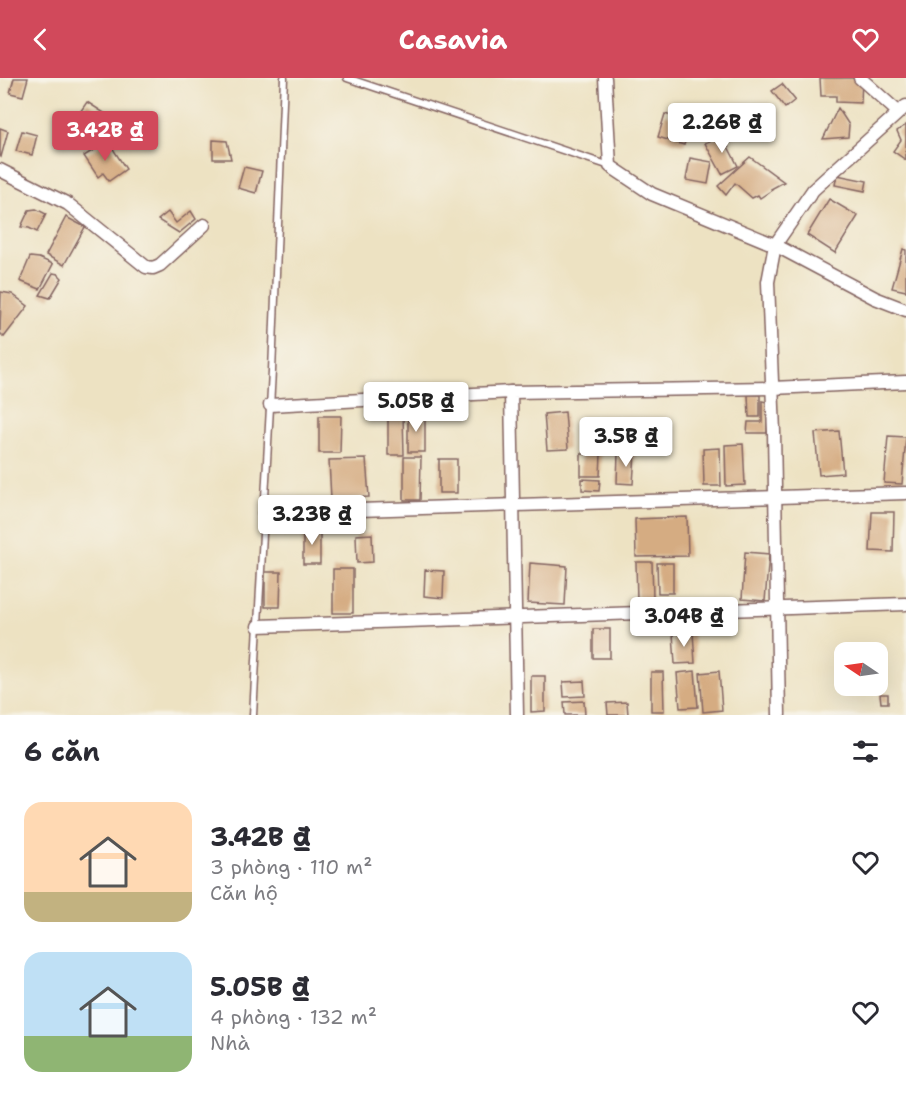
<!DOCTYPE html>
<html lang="vi">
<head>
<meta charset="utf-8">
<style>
	:root { --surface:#fff; --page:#f7f7f7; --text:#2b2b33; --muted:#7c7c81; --accent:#d1495b }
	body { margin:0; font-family:"Shantell Sans",sans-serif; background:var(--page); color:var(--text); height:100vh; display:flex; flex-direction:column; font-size:22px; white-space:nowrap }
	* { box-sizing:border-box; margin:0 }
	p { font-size:20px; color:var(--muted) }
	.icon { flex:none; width:33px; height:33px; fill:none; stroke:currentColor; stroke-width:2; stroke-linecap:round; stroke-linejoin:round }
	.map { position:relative; height:637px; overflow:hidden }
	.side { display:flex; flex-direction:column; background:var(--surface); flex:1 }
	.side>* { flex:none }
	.needle { width:39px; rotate:283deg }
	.fabs { position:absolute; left:834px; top:564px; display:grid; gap:12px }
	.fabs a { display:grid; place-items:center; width:54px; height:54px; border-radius:12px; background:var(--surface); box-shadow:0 6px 24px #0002; font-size:30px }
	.price { position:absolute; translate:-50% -51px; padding:0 14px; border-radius:6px; background:#fff; color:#222; font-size:20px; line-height:39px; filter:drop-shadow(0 2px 3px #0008) }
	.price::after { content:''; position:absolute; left:50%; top:36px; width:18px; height:14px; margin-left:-9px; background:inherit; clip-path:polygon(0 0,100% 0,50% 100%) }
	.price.on { background:var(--accent); color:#fff }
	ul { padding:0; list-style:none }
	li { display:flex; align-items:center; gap:18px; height:150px; padding:0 24px }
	li span { display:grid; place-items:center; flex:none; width:168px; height:120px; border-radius:18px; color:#555 }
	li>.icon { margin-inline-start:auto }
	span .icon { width:72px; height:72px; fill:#fffc; stroke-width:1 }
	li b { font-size:26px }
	h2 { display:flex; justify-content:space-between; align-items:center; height:72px; padding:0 24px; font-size:26px }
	header { display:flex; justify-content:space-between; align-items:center; height:78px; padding:0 24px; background:var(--accent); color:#fff; font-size:27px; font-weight:700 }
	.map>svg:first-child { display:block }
	.building { fill:#d5ac82 }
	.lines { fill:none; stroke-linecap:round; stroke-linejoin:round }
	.lane-casing { stroke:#836360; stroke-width:9 }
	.street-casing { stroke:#836360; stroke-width:15 }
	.lane { stroke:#fff; stroke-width:6 }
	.street { stroke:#fff; stroke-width:12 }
</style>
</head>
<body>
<header><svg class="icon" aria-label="back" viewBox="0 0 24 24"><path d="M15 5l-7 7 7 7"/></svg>Casavia<svg class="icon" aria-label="heart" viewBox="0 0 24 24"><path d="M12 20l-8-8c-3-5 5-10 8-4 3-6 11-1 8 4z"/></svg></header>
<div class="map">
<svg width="906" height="637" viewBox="0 0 906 637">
	<rect width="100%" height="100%" fill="#f7f3e8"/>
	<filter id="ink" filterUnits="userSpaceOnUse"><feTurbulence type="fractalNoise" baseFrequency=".0167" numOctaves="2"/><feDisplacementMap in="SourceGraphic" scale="12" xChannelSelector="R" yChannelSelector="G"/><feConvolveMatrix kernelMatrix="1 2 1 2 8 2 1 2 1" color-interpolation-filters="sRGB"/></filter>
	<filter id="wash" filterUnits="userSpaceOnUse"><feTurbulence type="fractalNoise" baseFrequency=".008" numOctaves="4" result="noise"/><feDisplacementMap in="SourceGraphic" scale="24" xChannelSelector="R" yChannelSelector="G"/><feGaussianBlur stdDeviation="1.35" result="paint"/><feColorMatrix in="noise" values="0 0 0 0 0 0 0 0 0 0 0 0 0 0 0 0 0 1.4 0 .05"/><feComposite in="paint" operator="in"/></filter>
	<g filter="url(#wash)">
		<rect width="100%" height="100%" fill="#ede2c2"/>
		<g id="blocks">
			<!-- building -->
			<g class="building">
				<path d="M14,0H28L23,18L10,15Z"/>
				<path d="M820,0H862L861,25L836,24V18H821Z"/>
				<path d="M782,6L795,22L785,30L772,13Z"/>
				<path d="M87,24L112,40L94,67L69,50Z"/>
				<path d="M838,30L849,47L848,59L823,61Z"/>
				<path d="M665,36L691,44L684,67L658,59Z"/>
				<path d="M906,47V82L893,73L901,62L897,53Z"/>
				<path d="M0,50L8,53L1,79L0,78Z"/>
				<path d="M22,53L37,57L32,77L16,73Z"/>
				<path d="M722,57L738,88L722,96L705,65Z"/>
				<path d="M213,62L227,63L231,81H213Z"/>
				<path d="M108,63L126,91L109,103L103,95L98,99L84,78Z"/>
				<path d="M750,79L784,104L771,111L772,112L760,120L758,117L752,120L735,105L726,117L718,108Z"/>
				<path d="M690,80L712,84L708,106L686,102Z"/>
				<path d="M244,89L262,93L256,115L238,110Z"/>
				<path d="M837,97L867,103L865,113L835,107Z"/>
				<path d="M829,121L858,138L835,175L807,157Z"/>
				<path d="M36,131L46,136L37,154L29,150L21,149L29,132Z"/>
				<path d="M191,133L196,141L179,155L158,142L168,134L176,145Z"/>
				<path d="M66,139L85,149L64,187L46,177Z"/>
				<path d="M903,171L906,172V213L892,210Z"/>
				<path d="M30,179L39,180L53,186L40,211L20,203Z"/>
				<path d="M53,195L58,196L62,200L50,220L40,217Z"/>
				<path d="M1,214L12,216L28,228L4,259L0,255Z"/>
				<path d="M748,317H760V339H749Z"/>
				<path d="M762,323L767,324V355H747L748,344H762Z"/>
				<path d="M565,334L568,371L547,372L544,336Z"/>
				<rect x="408" y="336" width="17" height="38"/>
				<path d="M403,337L404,377H388V338Z"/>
				<path d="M319,338H341L340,375H319Z"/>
				<path d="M839,353L843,395L819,397L815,355Z"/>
				<path d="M888,358L906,359L902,406L884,405Z"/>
				<path d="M743,366L745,407L726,408L725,367Z"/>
				<path d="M720,370L721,408H704L703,371Z"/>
				<path d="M618,375H635L633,406L617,405Z"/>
				<path d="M581,376H601L600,398H581Z"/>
				<path d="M404,379H421L420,422H404Z"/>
				<path d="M366,381L369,419L331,421L329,382Z"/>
				<rect x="439" y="381" width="18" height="34"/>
				<path d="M582,401L600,402L599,413L582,412Z"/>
				<path d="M872,434H894L893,474L870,473Z"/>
				<path d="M687,439L688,478L636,479L635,441Z"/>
				<rect x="303" y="451" width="17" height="35"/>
				<path d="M372,456L373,484L357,485L356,457Z"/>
				<path d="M745,474L769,476L765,523L742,521Z"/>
				<path d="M636,484H652L653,521L637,522Z"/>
				<path d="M530,485L567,488L565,527L528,525Z"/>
				<path d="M657,485H673V515H658Z"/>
				<rect x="333" y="491" width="20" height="44"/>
				<path d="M425,492L444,493L443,520L424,518Z"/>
				<path d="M265,494H281L280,529H265Z"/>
				<rect x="593" y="551" width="17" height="29"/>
				<path d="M693,554L695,585L675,586L673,555Z"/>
				<path d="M695,593L698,629L680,630L677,595Z"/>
				<path d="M719,593L722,632L703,634L700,595Z"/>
				<path d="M651,594H663L664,633H651Z"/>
				<path d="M531,598H545V633L531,634Z"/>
				<path d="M584,603L585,618L564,619L563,604Z"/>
				<path d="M880,616H888V625H881Z"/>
				<path d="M584,623L585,637H565L564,624Z"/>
				<path d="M627,624L628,637H608L607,625Z"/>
			</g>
		</g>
	</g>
	<g filter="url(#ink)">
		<use href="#blocks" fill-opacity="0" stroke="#836360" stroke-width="1.5"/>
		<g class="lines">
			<!-- lane casing -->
			<g class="lane-casing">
				<g id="lane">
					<path d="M347,0L610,88"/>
					<path d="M253,637L272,293L284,0"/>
				</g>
			</g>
			<!-- street casing -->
			<g class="street-casing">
				<g id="street">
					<path d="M605,0L610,88L652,116L775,167L875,220L906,232"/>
					<path d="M860,0L898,34"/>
					<path d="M0,92L68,126L146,189L153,190L160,187L204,147"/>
					<path d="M270,327L511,314"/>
					<path d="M264,435L906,415"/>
					<path d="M258,548L906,526"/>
					<path d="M517,637L511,314L772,310L906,304"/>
					<path d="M779,637L774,354L768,204L775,167L813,112L906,28"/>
				</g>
			</g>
			<!-- lane -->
			<use href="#lane" class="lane"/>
			<!-- street -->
			<use href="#street" class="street"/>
		</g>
	</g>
</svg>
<div class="fabs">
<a><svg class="needle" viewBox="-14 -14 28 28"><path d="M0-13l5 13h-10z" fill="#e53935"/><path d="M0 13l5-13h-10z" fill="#7c7c81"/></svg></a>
</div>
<b class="price" style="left:722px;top:76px">2.26B ₫</b>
<b class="price on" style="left:105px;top:84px">3.42B ₫</b>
<b class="price" style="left:416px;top:355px">5.05B ₫</b>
<b class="price" style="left:626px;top:390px">3.5B ₫</b>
<b class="price" style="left:312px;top:468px">3.23B ₫</b>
<b class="price" style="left:684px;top:570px">3.04B ₫</b>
</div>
<section class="side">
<h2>6 căn<svg class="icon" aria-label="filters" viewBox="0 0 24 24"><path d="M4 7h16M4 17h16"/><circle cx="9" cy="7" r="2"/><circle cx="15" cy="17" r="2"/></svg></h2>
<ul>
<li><span style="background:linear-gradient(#ffd9b3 75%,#c2b280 0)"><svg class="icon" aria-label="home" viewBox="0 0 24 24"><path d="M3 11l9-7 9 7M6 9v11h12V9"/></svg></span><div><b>3.42B ₫</b><p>3 phòng · 110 m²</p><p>Căn hộ</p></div><svg class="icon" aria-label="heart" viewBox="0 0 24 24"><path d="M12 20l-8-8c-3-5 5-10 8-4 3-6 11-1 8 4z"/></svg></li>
<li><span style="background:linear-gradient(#bfe0f5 70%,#8fb573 0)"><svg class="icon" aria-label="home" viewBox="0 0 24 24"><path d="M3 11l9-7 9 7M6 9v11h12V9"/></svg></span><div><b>5.05B ₫</b><p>4 phòng · 132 m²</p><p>Nhà</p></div><svg class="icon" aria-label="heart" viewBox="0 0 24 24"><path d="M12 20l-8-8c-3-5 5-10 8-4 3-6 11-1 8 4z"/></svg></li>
</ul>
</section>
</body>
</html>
